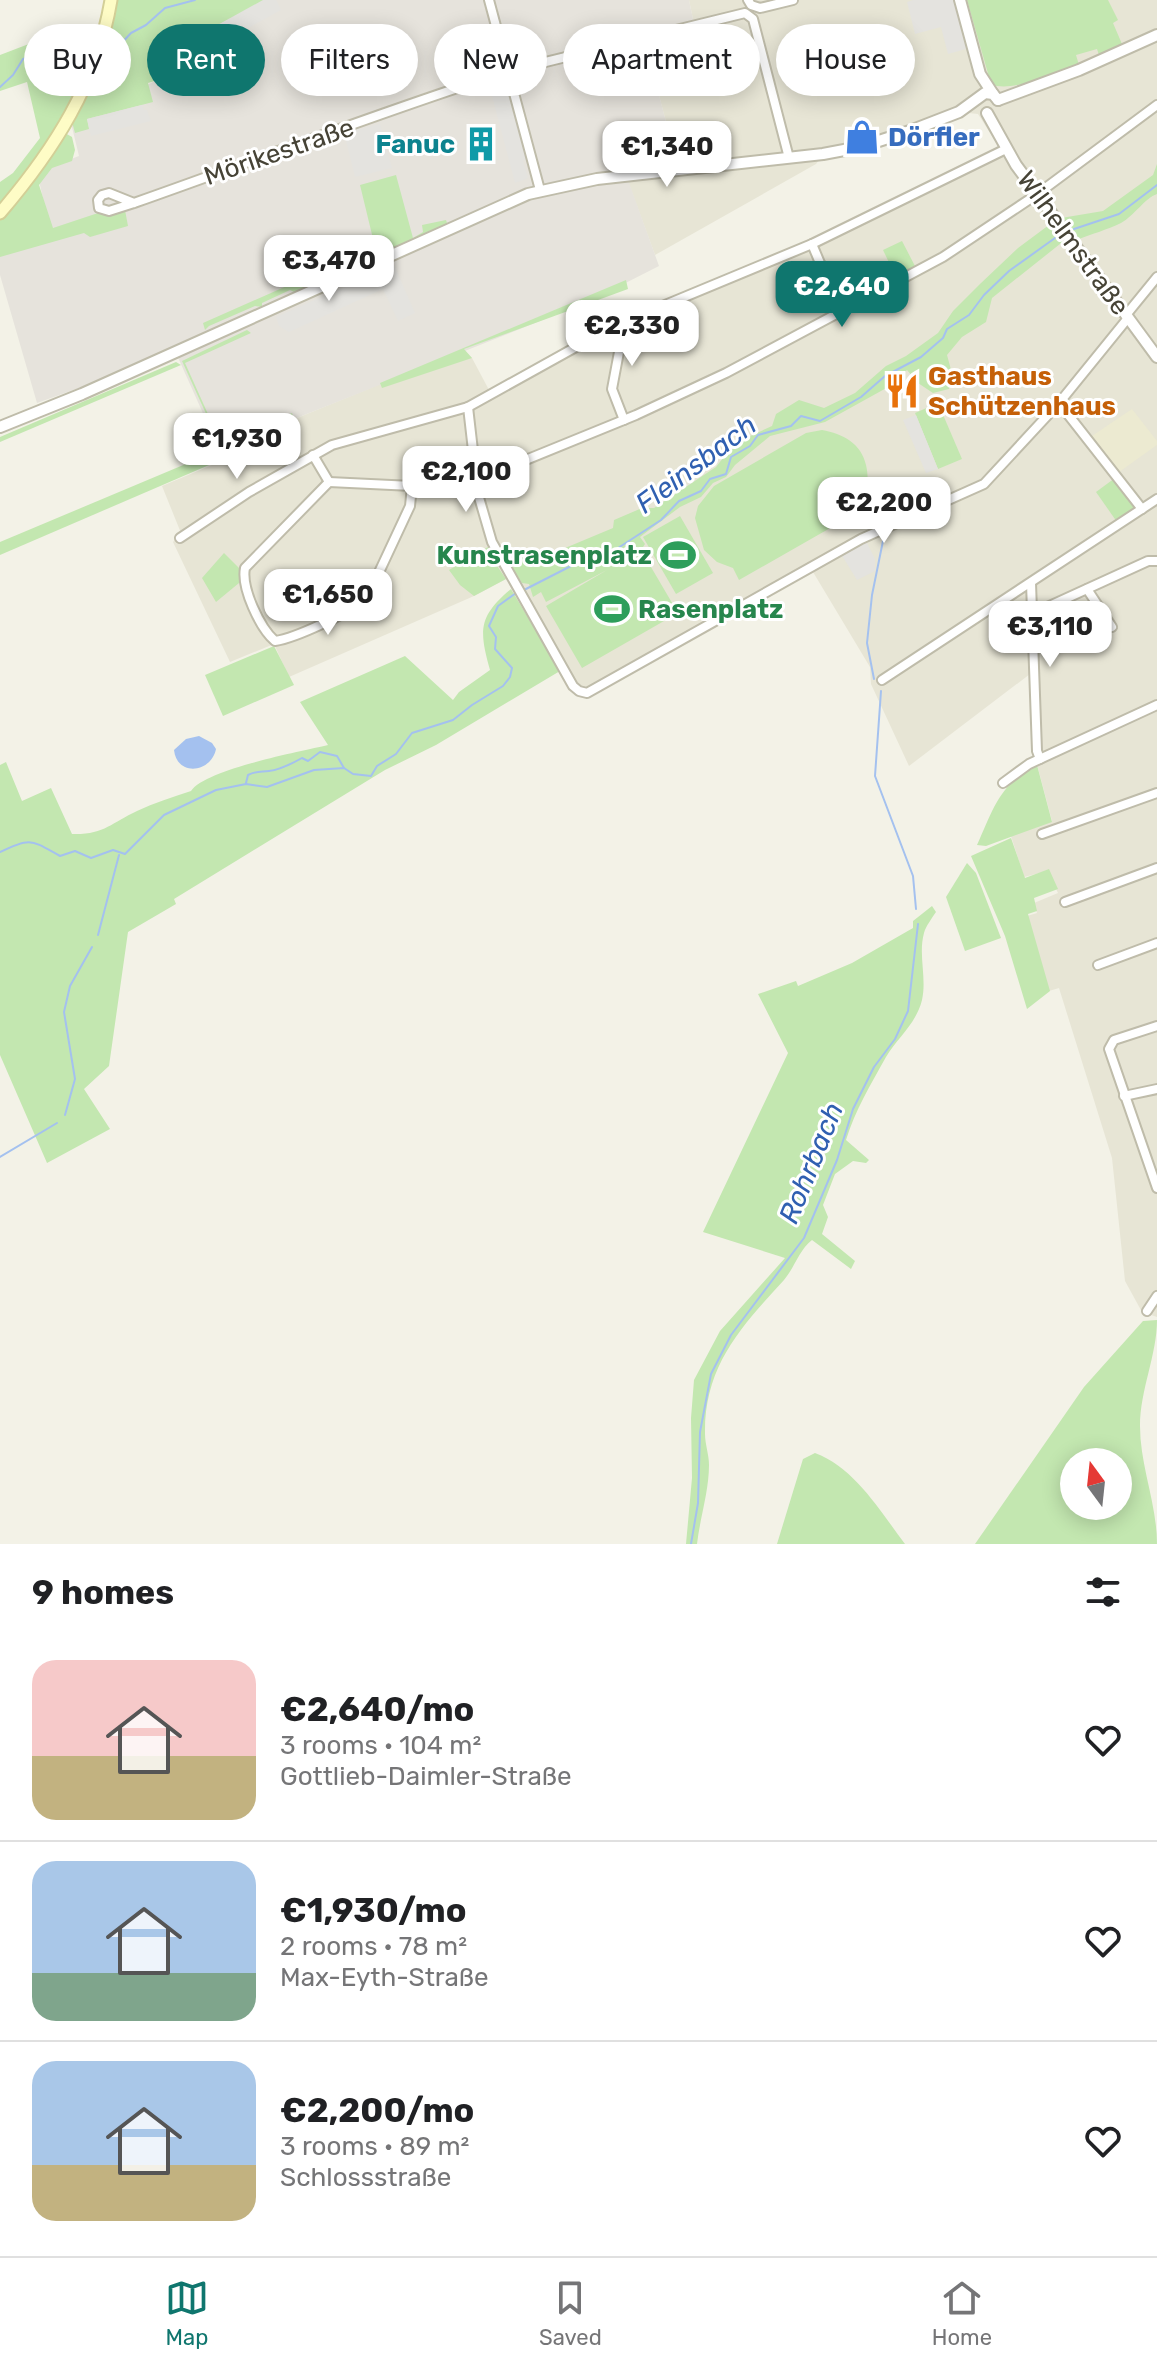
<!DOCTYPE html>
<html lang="en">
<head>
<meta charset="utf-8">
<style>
	:root { --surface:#fff; --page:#f2f2f2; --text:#202124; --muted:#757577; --line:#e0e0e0; --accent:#0f766e }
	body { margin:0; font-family:Rubik,sans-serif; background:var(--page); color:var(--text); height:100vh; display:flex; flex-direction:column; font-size:30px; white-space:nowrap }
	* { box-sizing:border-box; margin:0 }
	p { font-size:26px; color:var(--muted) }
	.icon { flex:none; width:44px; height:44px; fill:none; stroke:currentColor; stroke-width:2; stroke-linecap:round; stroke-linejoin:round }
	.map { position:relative; height:1544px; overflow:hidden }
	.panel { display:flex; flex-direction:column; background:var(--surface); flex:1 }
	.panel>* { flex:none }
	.guide { position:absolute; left:24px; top:24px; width:1110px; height:72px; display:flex; gap:16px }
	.needle { width:52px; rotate:345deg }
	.tools { position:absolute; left:1060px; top:1448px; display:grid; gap:16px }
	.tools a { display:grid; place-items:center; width:72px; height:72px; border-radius:50%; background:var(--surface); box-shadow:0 4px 20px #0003; font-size:40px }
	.price { position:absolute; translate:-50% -68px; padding:0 18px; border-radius:16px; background:#fff; color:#222; font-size:26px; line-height:52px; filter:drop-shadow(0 2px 4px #0008) }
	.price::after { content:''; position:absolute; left:50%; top:48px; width:24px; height:18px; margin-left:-12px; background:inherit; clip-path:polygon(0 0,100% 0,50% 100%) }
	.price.selected { background:var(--accent); color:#fff }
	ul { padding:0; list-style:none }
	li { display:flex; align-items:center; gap:24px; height:200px; padding:0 32px }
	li+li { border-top:2px solid var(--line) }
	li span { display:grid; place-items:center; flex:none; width:224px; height:160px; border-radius:24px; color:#555 }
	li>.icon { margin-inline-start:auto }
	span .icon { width:96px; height:96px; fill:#fffc; stroke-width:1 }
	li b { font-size:34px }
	h2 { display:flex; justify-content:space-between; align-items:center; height:96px; padding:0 32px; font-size:34px }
	.pill { padding:0 28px; border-radius:36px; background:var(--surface); box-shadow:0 4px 20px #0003; font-size:28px; line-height:72px }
	.pill.selected { background:var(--accent); color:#fff }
	.tabs { display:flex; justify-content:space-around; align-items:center; height:112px; border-top:2px solid var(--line); background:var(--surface); font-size:22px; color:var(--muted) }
	.tabs a { display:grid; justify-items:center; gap:4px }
	.tabs .selected { color:var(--accent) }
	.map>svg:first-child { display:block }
	.residential { fill:#e7e5d5 }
	.industrial { fill:#e6e3dc }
	.education { fill:#ecead1 }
	.green { fill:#c3e7b0; fill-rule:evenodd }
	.parking { fill:#e4e3df }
	.water { fill:#a4c1ef }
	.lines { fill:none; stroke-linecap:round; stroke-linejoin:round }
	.stream { stroke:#a4c1ef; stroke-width:2 }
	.minor-casing { stroke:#bfbcaa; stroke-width:12 }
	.tertiary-casing { stroke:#bfbcaa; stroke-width:14 }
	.secondary-casing { stroke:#d3cf97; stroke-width:15 }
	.minor { stroke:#fff; stroke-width:8 }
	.tertiary { stroke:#fff; stroke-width:10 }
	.secondary { stroke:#fefcc6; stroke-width:11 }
	.labels { text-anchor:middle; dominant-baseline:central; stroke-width:6; stroke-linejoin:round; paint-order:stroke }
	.shop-label { font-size:26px; font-weight:bold; fill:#366cbe; stroke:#fff; text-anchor:start }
	.culture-label { font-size:26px; font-weight:bold; fill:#0d838f; stroke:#fff; text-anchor:end }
	.street-label { font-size:26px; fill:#464336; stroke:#fff }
	.food-label { font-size:26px; font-weight:bold; fill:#c56008; stroke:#fff; text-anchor:start }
	.leisure-label { font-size:26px; font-weight:bold; fill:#27864d; stroke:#fff; text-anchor:end }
	.water-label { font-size:28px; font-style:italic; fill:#3060b1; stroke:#fff }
</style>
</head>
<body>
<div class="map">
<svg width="1157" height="1544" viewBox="0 0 1157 1544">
	<rect width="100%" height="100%" fill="#f3f2e7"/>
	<!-- residential -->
	<path class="residential" d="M689,0H1157V1317L1142,1312L1125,1281L1112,1158L1059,988L1049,991L1027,916L1037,913L1034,903L1058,893L1048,871L1024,877L1011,836L1052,821L1034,753L1030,674L909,766L871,684L870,667L810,567L590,692L579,691L513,581L506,579L474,596L289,677L274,644L230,662L173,542L181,533L162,486L300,428L297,418L464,350L472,358L489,390L609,322L810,240L999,147L978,114L959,112L899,135L828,148L816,164L655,255L626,176L679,170L650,62L609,72L603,46L694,24Z"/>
	<!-- industrial -->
	<path class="industrial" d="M241,0H689L694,24L603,47L609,72L650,61L679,171L627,177L659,266L590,301L219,449L176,353L37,403L0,275V252L51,233L37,172L79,156L71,123L173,72L165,51Z"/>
	<!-- education -->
	<path class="education" d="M1132,409L1157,441V445L1119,472L1092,436Z"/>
	<!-- green -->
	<g class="green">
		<path d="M116,0H266L172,49L178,74L148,83L153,102L87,119L89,129L75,133L72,122Z"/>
		<path d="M967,0H1108L1118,20L1113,23L1122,44L1099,55L1097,49L1076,55L1079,65C1058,71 1011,94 991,84Z"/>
		<path d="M99,28C91,47 86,67 79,86C62,130 30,168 0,204V182L13,173L40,138L27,82L0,91V55L68,29Z"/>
		<path d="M65,133L72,137L75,150L72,161L52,168L39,185L53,228L98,213L108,216L125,210L128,226L90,237L84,233L0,257V217Z"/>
		<path d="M1157,164V194C1145,198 1134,216 1121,223C1107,230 1091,234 1077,240L1061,218L1103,211L1153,175Z"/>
		<path d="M396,175L413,238L423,232L422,225L446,220L448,226L309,288L308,286L294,292L290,290L262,303V307L255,306L209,326L205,330L203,323L375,247L360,185Z"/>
		<path d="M1053,222L1065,240L992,298L986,322L962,337L947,355L953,377L949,389L933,393L918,383L907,370L890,386L825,422L770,436L735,465L726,477L713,483L701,497L680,507L640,537L645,544L641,550L678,613L582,668L546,606L607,570L546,602L541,592L533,597L529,584L522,583L509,563L531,555L534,561L613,528L614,520L642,508H654L716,467L727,453L746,438L772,426L776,414L799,400L824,408L855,393L886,366L906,356L938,333L953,311L980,284L1018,248Z"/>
		<path d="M902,241L916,268L897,279L883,250Z"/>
		<path d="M626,280L628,289L464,349L472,358L382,388L380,383Z"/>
		<path d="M247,330L251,333L185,363L221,443L226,445L292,413L295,424L233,450L223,451L182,361Z"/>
		<path d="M176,362L181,365L0,442V437Z"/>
		<path d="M938,403L962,459L938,469L915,413Z"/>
		<path d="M822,430C843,434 861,443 866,465C870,482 864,487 874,503L739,580L733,568L717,562L704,550L695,518L698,506L714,486L806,433Z"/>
		<path d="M219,450L223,459L0,555V542Z"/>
		<path d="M1115,478L1137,508L1117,522L1096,492Z"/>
		<path d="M680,516L713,573L676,594L643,537Z"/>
		<path d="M488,547L491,557L506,579L474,596L460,585L449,570Z"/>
		<path d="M224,553L240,569L239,583L216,602L202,578Z"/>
		<path d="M511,589L560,671L436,745L385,770L174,899L176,904L128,932L109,1066L84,1089L110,1129L47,1163L0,1055V765L6,762L22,801L51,788L72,834C104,835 111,823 137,811C154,803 173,797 191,791C206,769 299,752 328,745L300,702L405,656L453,700L459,692L490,670C479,630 478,617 511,589Z"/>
		<path d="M274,646L294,685L223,716L205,675Z"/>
		<path d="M1037,765L1052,822L986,846L977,845C994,808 999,784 1037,765Z"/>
		<path d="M1011,838L1025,878L1049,869L1058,889L1034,898L1037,911L1028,914L1050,991L1027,1009L1005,936L971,856Z"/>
		<path d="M967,863L976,873L1001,938L965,951L946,897Z"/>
		<path d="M932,906L936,912C932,918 926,926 924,933C918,955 927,978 922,1000C916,1024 898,1037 886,1057C871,1084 855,1110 846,1140L869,1160L866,1163L853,1161L835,1174L823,1205L828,1217L822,1234L855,1261L851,1269L812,1240C799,1250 795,1267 784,1280C741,1327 704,1366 705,1434C705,1444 709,1455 709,1465C709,1491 700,1518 697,1544H686L692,1478L691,1418L694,1380L720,1331L785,1258L703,1232L788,1053L758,994L796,981L798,986L852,963L913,928V921Z"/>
		<path d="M1157,1320C1157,1355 1140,1390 1140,1426C1140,1466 1157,1504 1157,1544H975L1084,1387L1143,1321ZM1074,1462H1118V1506H1074Z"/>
		<path d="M815,1453C855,1468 880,1511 905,1544H777L803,1459Z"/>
	</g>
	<!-- parking -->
	<g class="parking">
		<path d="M263,0H276L281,10L175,68L167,53Z"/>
		<path d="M913,0H954L966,49L948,54L941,27L915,34L907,2Z"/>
		<path d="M509,91L527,159L523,161L528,178L515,183L492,96Z"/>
		<path d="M142,105L144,110H147L151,121L91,136L87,119Z"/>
		<path d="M380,124L392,168L355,177L344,133Z"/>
		<path d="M394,265L415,313L398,321L383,289L289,332L279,326L276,317Z"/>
		<path d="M916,415L938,469L926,473L903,420Z"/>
		<path d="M866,541L875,559V571L857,580L841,554Z"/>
	</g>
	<!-- water -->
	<path class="water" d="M199,736L212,743L216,749C211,773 177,777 174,750L186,739Z"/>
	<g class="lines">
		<!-- stream -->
		<g class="stream">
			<path d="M104,44L118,47L131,33L146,25L165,8L195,0"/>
			<path d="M0,87L13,75L23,59L54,49L94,42"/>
			<path d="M1074,229L1119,214L1157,185"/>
			<path d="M522,591L573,565L615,550L661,520L679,501L701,491L710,479L726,474L731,457L750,446L758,435L791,426L801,416L820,421L861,397L885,376L921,357L943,338L947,329L969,315L984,295L1009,271L1055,238"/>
			<path d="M874,679L867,643L872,595L884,536"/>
			<path d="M881,691L875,776L913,876L916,909"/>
			<path d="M246,783L248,775C256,771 260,772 269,771C279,770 293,763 302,758L308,761L320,752L337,756L344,768"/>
			<path d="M0,852C31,837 31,840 60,856L75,851L91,858L113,850L125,854L164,815L216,790L246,784L267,787L314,770L344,768L353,774L371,776L377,766L396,754L412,733L453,720L472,705L503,686L510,677L512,668L495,649L496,637L489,626L498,606L516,593"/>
			<path d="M98,935L119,855"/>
			<path d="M65,1115L75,1079L64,1012L70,986L92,947"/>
			<path d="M0,1157L57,1123"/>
			<path d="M691,1544L698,1503L700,1432L711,1374L731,1335L804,1238L837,1160L853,1109L874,1067L895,1039L908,1011L918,924"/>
		</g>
		<!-- minor casing -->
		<g class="minor-casing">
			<g id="minor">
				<path d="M489,0L540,190"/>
				<path d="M748,0L751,5L760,8L793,0"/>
				<path d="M134,203L109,193L102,195L98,200L99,208L109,211L134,203C259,159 383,111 509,71L745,13L753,19L789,158"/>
				<path d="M812,244L820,263L848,308"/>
				<path d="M1126,315L1157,277"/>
				<path d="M620,323L622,336L612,389L624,420"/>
				<path d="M1059,403L1142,509"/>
				<path d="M468,407L478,494L492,542L573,686L579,691L587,693L861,539L984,484L1059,403L1128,318"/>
				<path d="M313,455L329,482"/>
				<path d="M329,482L412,486L475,477L501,470L636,415L726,373L943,257L1036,195L1157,105"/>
				<path d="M329,482L245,568C241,588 260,628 275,641C296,638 351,612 367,598L410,506L412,486"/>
				<path d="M180,538L249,492L332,445L468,407L612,327L812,244L1006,149"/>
				<path d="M1031,583L1037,751L1040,759"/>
				<path d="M1087,589L1112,627"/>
				<path d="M1032,614L1148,561H1157"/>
				<path d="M882,680L1157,499"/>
				<path d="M1003,783L1029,764L1157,705"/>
				<path d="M1042,834L1157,793"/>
				<path d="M1065,902L1157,868"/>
				<path d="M1098,965L1157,943"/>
				<path d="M1157,1026L1114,1040L1109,1049L1157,1188"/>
				<path d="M1124,1096L1157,1089"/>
				<path d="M1147,1311L1157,1296"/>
			</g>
		</g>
		<!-- tertiary casing -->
		<g class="tertiary-casing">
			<g id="tertiary">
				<path d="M960,0L980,74L993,94"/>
				<path d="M998,100L1079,70L1157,35"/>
				<path d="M987,113L1016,165L1157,357"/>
				<path d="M0,427L82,394L528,194L597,179L823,154L860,147L910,131L959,112L985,93L993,94L998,100"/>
			</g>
		</g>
		<!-- secondary casing -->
		<g class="secondary-casing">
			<path id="secondary" d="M0,213C54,150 97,83 111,0"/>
		</g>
		<!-- minor -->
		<use href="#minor" class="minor"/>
		<!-- tertiary -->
		<use href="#tertiary" class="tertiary"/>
		<!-- secondary -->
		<use href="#secondary" class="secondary"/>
	</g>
	<!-- icons -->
	<defs>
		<g id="shop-bare" transform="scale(2.76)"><path d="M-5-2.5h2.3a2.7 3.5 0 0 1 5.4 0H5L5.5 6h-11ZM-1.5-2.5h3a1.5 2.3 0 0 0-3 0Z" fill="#3f7fe0" stroke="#fff" stroke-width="2.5" paint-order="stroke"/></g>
		<g id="building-bare" transform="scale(2.76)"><path d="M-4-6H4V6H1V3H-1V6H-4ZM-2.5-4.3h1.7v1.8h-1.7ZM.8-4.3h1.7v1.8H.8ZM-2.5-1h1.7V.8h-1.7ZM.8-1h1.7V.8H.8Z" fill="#0f9aa8" stroke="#fff" stroke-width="2.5" paint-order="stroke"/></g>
		<g id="restaurant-bare" transform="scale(2.76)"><path d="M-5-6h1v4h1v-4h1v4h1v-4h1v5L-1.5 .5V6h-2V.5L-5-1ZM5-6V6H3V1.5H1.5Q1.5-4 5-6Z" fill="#e8710a" stroke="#fff" stroke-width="2.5" paint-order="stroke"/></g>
		<g id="stadium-bare" transform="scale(2.76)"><path d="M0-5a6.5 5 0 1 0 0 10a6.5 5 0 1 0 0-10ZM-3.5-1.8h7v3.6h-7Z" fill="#2e9e5b" stroke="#fff" stroke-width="2.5" paint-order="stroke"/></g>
	</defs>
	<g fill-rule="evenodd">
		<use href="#shop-bare" x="862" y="137"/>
		<use href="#building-bare" x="481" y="144"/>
		<use href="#restaurant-bare" x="902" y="391"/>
		<use href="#stadium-bare" x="678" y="555"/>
		<use href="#stadium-bare" x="612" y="609"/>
	</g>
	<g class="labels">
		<!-- shop labels -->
		<g class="shop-label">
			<text x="888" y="137">Dörfler</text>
		</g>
		<!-- culture labels -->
		<g class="culture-label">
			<text x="455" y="144">Fanuc</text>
		</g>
		<!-- street labels -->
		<g class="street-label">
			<text transform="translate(279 152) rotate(-19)">Mörikestraße</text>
			<text transform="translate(1073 243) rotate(54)">Wilhelmstraße</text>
		</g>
		<!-- food labels -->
		<g class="food-label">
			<text x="928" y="376">Gasthaus<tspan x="928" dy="30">Schützenhaus</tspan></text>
		</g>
		<!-- leisure labels -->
		<g class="leisure-label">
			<text x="652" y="555">Kunstrasenplatz</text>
			<text x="638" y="609" text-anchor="start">Rasenplatz</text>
		</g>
		<!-- water labels -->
		<g class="water-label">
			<text transform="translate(696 464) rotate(-37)">Fleinsbach</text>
			<text transform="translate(811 1163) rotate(-68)">Rohrbach</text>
		</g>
	</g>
</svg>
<div class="tools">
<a><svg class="needle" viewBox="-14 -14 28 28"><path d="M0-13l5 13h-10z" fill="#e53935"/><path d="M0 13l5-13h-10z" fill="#757577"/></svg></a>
</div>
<b class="price" style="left:667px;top:189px">€1,340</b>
<b class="price" style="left:329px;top:303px">€3,470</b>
<b class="price selected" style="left:842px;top:329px">€2,640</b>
<b class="price" style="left:632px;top:368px">€2,330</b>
<b class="price" style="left:237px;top:481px">€1,930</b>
<b class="price" style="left:466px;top:514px">€2,100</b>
<b class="price" style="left:884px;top:545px">€2,200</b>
<b class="price" style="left:328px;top:637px">€1,650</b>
<b class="price" style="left:1050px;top:669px">€3,110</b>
<div class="guide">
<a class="pill">Buy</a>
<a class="pill selected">Rent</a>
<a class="pill">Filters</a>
<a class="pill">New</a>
<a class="pill">Apartment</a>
<a class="pill">House</a>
</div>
</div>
<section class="panel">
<h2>9 homes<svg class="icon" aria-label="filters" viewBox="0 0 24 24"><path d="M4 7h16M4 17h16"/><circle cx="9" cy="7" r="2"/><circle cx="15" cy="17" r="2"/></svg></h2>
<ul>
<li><span style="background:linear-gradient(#f6c9c9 60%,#c2b280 0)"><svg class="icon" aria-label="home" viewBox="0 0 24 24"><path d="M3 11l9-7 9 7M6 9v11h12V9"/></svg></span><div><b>€2,640/mo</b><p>3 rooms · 104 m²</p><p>Gottlieb-Daimler-Straße</p></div><svg class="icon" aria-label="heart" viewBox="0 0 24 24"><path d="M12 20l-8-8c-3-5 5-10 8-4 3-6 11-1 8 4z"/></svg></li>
<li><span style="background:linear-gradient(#a9c7e8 70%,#7fa58c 0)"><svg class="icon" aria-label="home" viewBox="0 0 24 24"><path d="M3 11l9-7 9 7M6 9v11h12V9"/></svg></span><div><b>€1,930/mo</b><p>2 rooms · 78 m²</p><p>Max-Eyth-Straße</p></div><svg class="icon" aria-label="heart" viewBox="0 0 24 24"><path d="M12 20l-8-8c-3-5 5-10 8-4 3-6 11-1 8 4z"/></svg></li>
<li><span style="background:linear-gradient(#a9c7e8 65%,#c2b280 0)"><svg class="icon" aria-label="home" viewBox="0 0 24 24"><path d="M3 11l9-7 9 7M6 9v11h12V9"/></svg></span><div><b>€2,200/mo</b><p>3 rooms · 89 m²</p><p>Schlossstraße</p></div><svg class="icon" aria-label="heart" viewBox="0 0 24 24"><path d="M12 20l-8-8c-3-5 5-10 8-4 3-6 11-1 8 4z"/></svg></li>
</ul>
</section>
<nav class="tabs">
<a class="selected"><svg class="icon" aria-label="map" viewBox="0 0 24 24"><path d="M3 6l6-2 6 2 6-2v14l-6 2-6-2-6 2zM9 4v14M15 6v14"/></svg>Map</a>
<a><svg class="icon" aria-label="saved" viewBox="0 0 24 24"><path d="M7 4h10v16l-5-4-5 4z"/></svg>Saved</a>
<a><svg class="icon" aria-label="home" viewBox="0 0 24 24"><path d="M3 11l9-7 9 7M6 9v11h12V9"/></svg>Home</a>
</nav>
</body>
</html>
